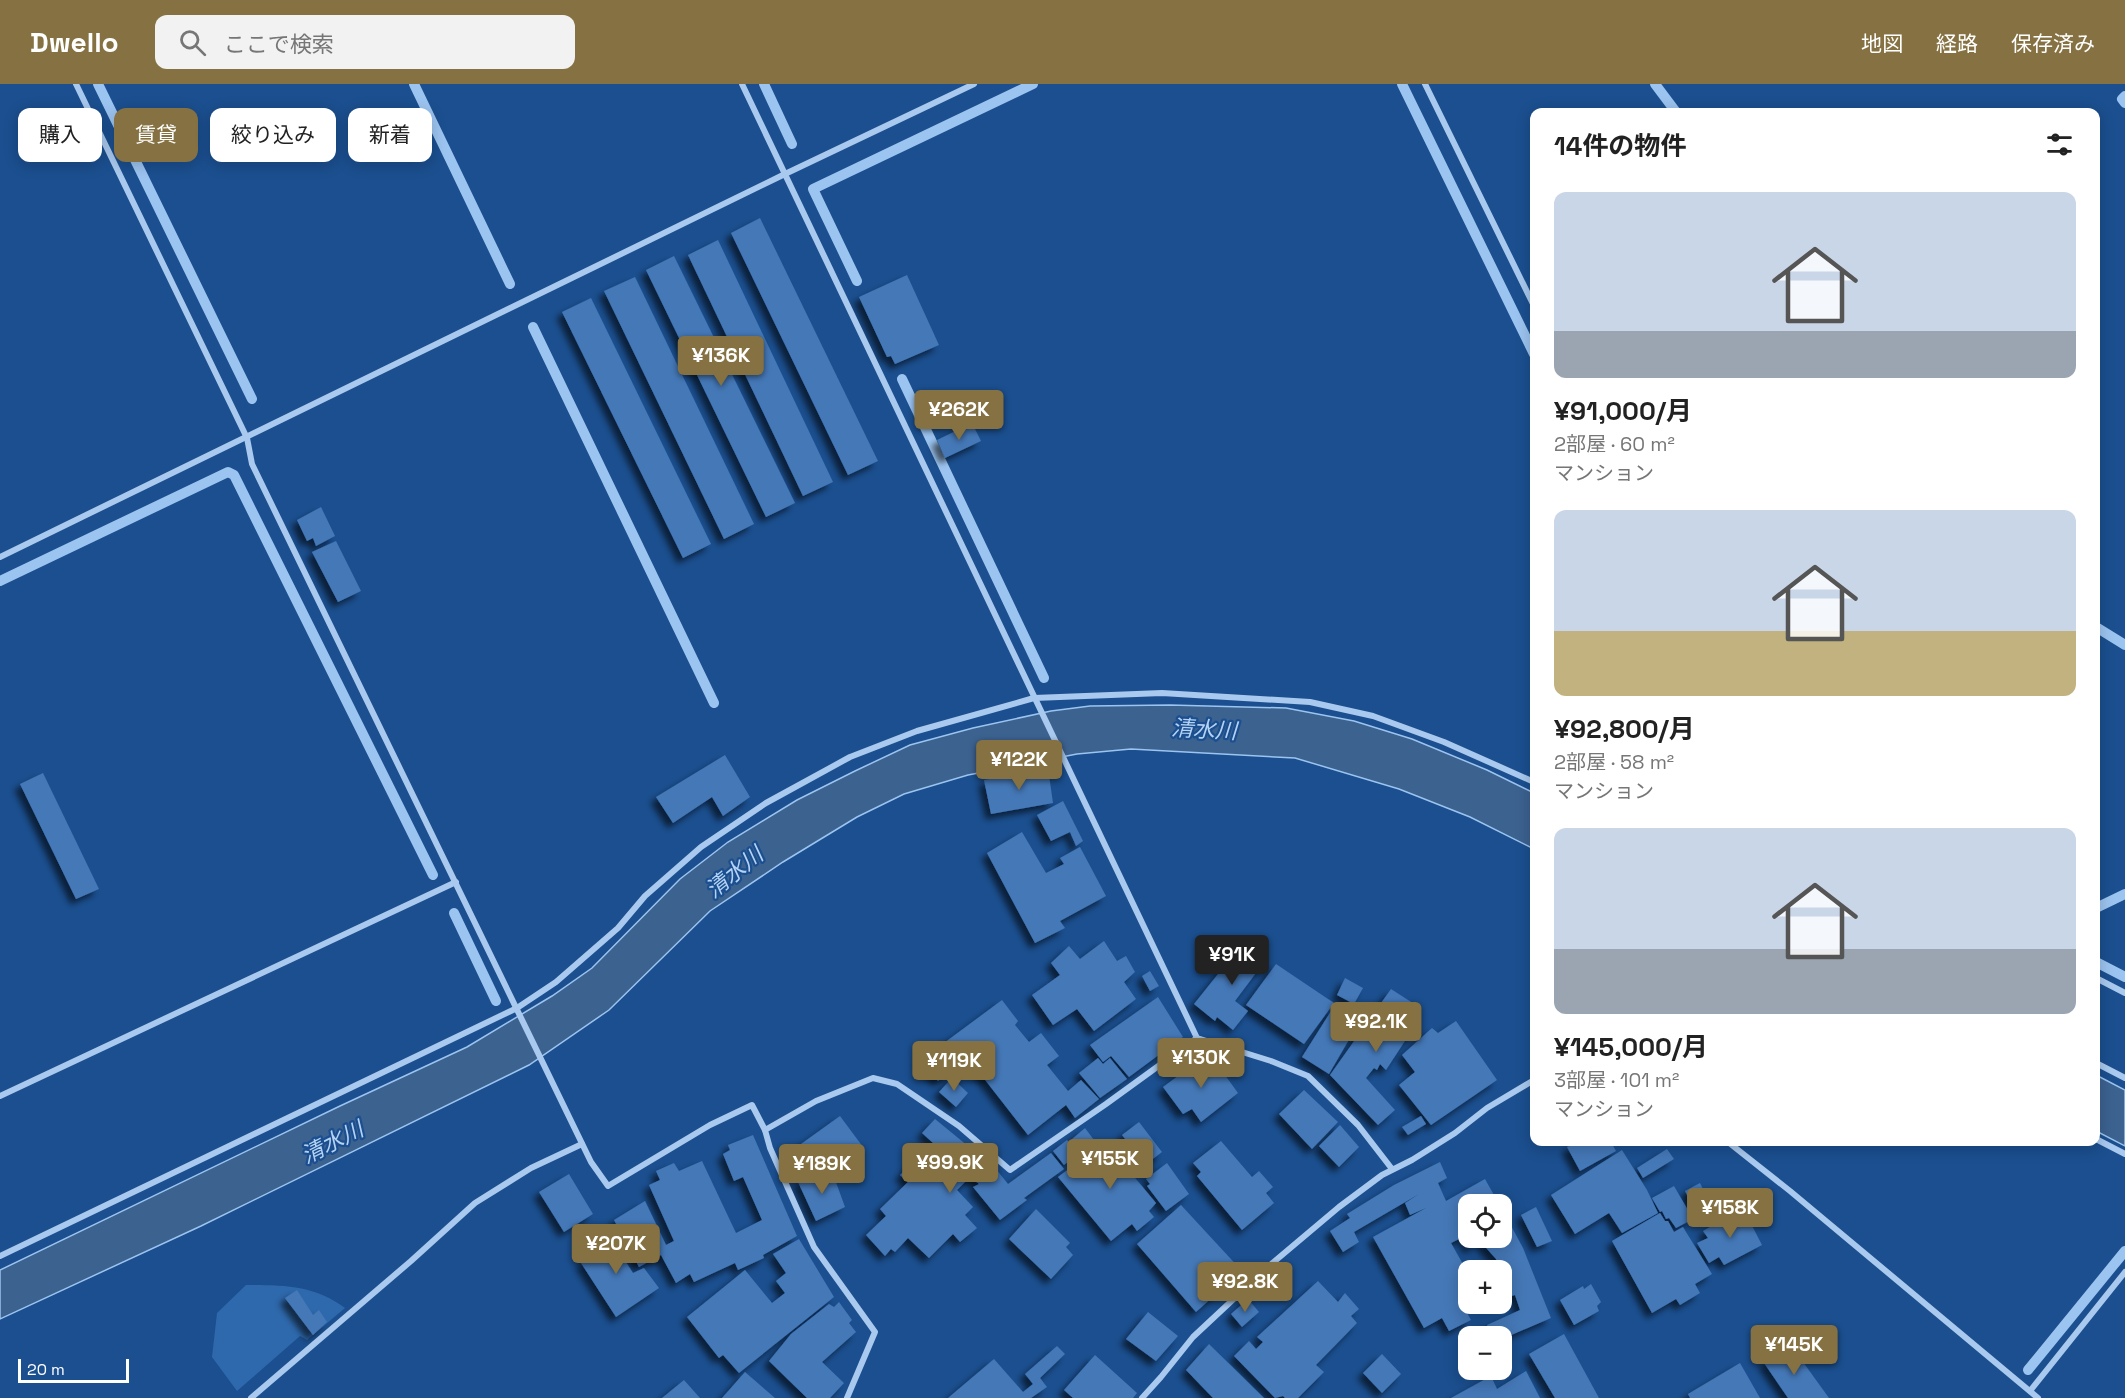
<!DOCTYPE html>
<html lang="ja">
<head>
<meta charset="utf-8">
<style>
	:root { --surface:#fff; --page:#f2f2f2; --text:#222; --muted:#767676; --accent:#857141 }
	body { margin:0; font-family:"Space Grotesk","Noto Sans JP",sans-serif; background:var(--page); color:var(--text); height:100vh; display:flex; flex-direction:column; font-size:22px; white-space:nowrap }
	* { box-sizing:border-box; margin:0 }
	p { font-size:20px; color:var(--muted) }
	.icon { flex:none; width:33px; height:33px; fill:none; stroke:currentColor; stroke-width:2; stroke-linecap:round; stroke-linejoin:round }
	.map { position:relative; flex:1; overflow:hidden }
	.side { position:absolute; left:1530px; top:24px; width:570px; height:1038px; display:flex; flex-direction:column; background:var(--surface); border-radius:12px; box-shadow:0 3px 15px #0003 }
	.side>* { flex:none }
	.hud { position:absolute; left:18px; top:24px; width:570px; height:54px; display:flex; gap:12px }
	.buttons { position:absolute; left:1458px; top:1110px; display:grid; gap:12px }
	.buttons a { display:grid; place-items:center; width:54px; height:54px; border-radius:12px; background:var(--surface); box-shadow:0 3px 15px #0003; font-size:30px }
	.scale { position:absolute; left:18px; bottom:15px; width:111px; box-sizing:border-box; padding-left:6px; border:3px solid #fff; border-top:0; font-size:16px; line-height:21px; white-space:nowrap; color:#fff; -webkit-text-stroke:4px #1b4f8f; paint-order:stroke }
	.price { position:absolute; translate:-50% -51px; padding:0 14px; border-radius:6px; background:var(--accent); color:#fff; font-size:20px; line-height:39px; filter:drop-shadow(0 2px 3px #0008) }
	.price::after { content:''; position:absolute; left:50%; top:36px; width:18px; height:14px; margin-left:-9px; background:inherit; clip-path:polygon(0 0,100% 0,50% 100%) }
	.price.active { background:#222; color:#fff }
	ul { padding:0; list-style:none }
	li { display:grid; align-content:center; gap:12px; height:318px; padding:0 24px }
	li span { display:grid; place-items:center; height:186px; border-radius:12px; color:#555 }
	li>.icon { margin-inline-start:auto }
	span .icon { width:108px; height:108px; fill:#fffc; stroke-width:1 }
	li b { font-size:26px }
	h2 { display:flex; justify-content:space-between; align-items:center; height:72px; padding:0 24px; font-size:26px }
	.pill { padding:0 21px; border-radius:12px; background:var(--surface); box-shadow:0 3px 15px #0003; font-size:21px; line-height:54px }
	.pill.active { background:var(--accent); color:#fff }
	header { display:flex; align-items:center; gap:36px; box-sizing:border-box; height:84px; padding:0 30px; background:var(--accent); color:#fff }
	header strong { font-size:28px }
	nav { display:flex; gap:33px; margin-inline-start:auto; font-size:21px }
	.search { width:420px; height:54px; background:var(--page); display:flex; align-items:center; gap:15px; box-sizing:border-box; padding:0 21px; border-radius:12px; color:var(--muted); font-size:22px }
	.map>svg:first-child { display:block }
	.green { fill:#2e69ad }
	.water { fill:#3c6290; stroke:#9cc4f0; stroke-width:1.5 }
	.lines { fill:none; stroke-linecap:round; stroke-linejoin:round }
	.stream { stroke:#9cc4f0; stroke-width:10 }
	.building { fill:#4478b7; filter:url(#shadow) }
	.minor { stroke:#a9c9ee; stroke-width:6 }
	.labels { text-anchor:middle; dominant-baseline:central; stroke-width:4.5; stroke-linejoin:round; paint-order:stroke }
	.water-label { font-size:22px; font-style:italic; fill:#b5d3f5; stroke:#1b4f8f }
</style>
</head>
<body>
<header>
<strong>Dwello</strong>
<div class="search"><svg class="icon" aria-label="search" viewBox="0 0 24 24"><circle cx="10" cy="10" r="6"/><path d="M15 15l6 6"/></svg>ここで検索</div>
<nav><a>地図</a><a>経路</a><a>保存済み</a></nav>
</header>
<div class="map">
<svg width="2125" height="1314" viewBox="0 0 2125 1314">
	<defs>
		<filter id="shadow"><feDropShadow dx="-5.5" dy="5.5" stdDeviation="3" flood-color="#0009"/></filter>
	</defs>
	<rect width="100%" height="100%" fill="#1b4f8f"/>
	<!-- green -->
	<path class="green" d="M246,1201C282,1201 315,1201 345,1224L307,1256L300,1252L237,1307L212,1273L217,1229Z"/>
	<!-- water -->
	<g class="water">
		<path d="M1170,621L1286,624L1354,637L1412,655L1487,686L1534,709V765L1470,733L1399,705L1295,674L1131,665L1077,670L968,691L904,710L857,733L783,778L710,827L609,926L529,981L201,1142L0,1235V1186L340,1022L467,963L552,912L592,884L680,795L728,758L797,716L855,687L910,661L973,644L1051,627L1090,622Z"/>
		<path d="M2096,991L2125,1006V1062L2096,1047Z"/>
	</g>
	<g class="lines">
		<!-- stream -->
		<g class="stream">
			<path d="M98,0L252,315"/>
			<path d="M414,0L510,200"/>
			<path d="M764,0L792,60"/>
			<path d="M1402,0L1534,270"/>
			<path d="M1655,0L1676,28"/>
			<path d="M2125,12L2122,15L2125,19"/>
			<path d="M857,197L813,105L1033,0"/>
			<path d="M533,243L714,619"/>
			<path d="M902,295L1044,594"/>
			<path d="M0,497L228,388L234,391L433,791"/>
			<path d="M2096,543L2125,561"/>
			<path d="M2096,824L2125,810"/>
			<path d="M454,829L496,917"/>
			<path d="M2096,878L2125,893"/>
			<path d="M2028,1286L2125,1167"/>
		</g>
	</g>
	<!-- building -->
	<g class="building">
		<path d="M760,134L878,377L848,391L731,149Z"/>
		<path d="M718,156L833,398L803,412L688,171Z"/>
		<path d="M674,172L795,419L766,433L646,186Z"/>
		<path d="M907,191L939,261L895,280L891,272L887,273L859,213Z"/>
		<path d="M635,193L754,440L724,455L604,207Z"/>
		<path d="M591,214L711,460L683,474L562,228Z"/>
		<path d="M972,339L981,357L945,374L937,356Z"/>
		<path d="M321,423L335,452L316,462L313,454L307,457L297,436Z"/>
		<path d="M336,457L361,507L338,518L312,468Z"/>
		<path d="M725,671L750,713L723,732L712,713L673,739L656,713Z"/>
		<path d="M1048,684L1053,719L991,730L984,696Z"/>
		<path d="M43,689L99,805L76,815L20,700Z"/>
		<path d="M1063,717L1083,757L1076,762L1070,748L1051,757L1037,731Z"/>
		<path d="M1022,748L1046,789L1064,780L1060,774L1080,763L1106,812L1060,837L1065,844L1035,859L987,769Z"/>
		<path d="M1246,855L1268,873L1235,917L1248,927L1233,946L1217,933L1215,937L1194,920Z"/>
		<path d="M1104,857L1117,877L1126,872L1135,888L1124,898L1136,915L1094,947L1077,925L1053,941L1032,911L1060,891L1051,879L1069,862L1080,875Z"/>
		<path d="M1276,880L1334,919L1304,960L1246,921Z"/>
		<path d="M1150,887L1159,902L1150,907L1142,892Z"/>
		<path d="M1345,894L1363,904L1354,920L1337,911Z"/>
		<path d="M1391,905L1419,923L1412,931L1418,937L1386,986L1380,980L1377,986L1374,984L1366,994L1395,1026L1378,1041L1330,991Z"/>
		<path d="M1158,913L1183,953L1129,993L1111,972L1103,978L1090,961Z"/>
		<path d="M1002,916L1018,937L1015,941L1029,958L1041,949L1059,972L1047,981L1068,1007L1081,996L1099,1015L1075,1034L1066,1021L1028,1051L968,974L938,997L921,976Z"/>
		<path d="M1333,924L1358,940L1329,990L1302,973Z"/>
		<path d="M1456,937L1497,996L1431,1041L1399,1001L1415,988L1402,971L1432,944L1438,949Z"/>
		<path d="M1209,969L1238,1009L1201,1038L1192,1025L1183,1030L1163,1003Z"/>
		<path d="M1098,974L1103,980L1110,974L1127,995L1100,1014L1079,989Z"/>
		<path d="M952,994L968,1009L956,1023L939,1008Z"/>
		<path d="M1304,1006L1338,1038L1312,1065L1279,1030Z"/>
		<path d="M840,1032L863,1063L825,1093L801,1060Z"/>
		<path d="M1421,1032L1426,1040L1408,1051L1402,1043Z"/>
		<path d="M935,1035L996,1085L1008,1100L1051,1069L1064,1085L1024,1114L1027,1116L1000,1136L973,1103L979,1100L970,1093L957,1106L973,1123L965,1131L977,1144L960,1158L953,1150L929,1174L908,1154L895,1168L891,1165L885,1172L866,1151L886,1132L880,1125L908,1098L900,1091L933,1059L922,1049Z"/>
		<path d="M1139,1038L1162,1068L1145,1081L1122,1051Z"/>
		<path d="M1340,1041L1359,1063L1339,1083L1319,1062Z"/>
		<path d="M1085,1044L1094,1056L1080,1067L1071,1056Z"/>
		<path d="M753,1051L797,1152L763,1171L764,1174L738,1186L735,1179L694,1198L690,1190L676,1199L661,1171L639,1183L614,1136L645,1117L666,1161L674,1157L649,1101L660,1096L656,1087L674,1079L679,1087L702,1077L736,1149L762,1136L743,1093L734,1097L723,1070L730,1066L728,1061Z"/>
		<path d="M1067,1056L1078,1070L1064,1081L1053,1067Z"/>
		<path d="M1221,1057L1252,1093L1259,1087L1273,1103L1266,1109L1274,1119L1242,1146L1197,1092L1201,1088L1193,1079Z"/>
		<path d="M1105,1058L1115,1070L1126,1062L1141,1080L1131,1089L1156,1119L1149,1127L1154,1133L1137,1147L1132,1140L1111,1157L1058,1093Z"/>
		<path d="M1578,1058H1611L1616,1067L1580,1087L1567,1063Z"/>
		<path d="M1667,1065L1674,1075L1643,1094L1637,1084Z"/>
		<path d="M1622,1066L1647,1106L1658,1129L1622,1149L1609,1129L1575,1150L1551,1111Z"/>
		<path d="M1440,1078L1447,1094L1438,1099L1446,1117L1485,1095L1499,1120H1468V1154H1502V1125L1523,1164L1551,1234L1502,1255V1252H1492L1487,1241L1520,1226L1515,1211L1508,1213L1502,1186H1500L1496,1175L1480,1157L1469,1164L1463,1153L1451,1159L1468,1189V1221L1464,1223L1471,1236L1449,1247L1442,1234L1424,1244L1373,1153L1426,1124L1410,1131L1405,1119L1419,1110L1354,1148L1359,1158L1343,1168L1330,1147L1350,1134L1347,1130L1394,1101Z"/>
		<path d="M1167,1079L1189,1110L1166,1127L1147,1102L1150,1100L1146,1095Z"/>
		<path d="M819,1087L825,1095L833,1090L845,1123L816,1137L798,1098Z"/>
		<path d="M569,1090L593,1130L564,1148L539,1108Z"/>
		<path d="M1700,1099L1707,1113L1692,1121L1685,1107Z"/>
		<path d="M1674,1102L1693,1135L1676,1144L1669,1134L1666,1135L1662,1127L1660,1128L1652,1114Z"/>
		<path d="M1181,1121L1242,1187L1196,1228L1137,1160Z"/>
		<path d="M1536,1123L1552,1157L1537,1163L1521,1131Z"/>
		<path d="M1036,1125L1070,1159L1066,1163L1073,1171L1051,1195L1009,1155Z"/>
		<path d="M1739,1126L1742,1132L1746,1130L1762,1161L1724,1181L1719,1173L1709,1179L1697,1159L1708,1154L1703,1147Z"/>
		<path d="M1660,1129L1665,1137H1668L1674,1148L1683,1143L1712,1190L1695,1200L1700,1209L1680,1221L1676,1215L1652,1229L1612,1157Z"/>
		<path d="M601,1140L633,1189L644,1184L659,1204L616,1233L581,1179L594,1169L588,1161Z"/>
		<path d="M799,1155L834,1213L739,1289L723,1271L719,1274L687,1233L745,1186L772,1219L785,1209L776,1197L786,1189L773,1170Z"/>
		<path d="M1318,1197L1338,1218L1345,1209L1359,1225L1351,1232L1357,1239L1316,1281L1324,1288L1298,1314H1285L1283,1312L1275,1314L1234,1272L1249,1257L1256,1265L1263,1258L1257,1253Z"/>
		<path d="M1591,1200L1601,1218L1597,1222L1599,1227L1574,1241L1560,1216L1583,1202L1584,1205Z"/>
		<path d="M297,1206L313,1231L319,1226L327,1238L313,1251L285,1214Z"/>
		<path d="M1248,1215L1259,1228L1242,1243L1231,1230Z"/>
		<path d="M839,1218L852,1236L849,1239L856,1248L822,1278L844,1299L830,1314H807L769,1277L791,1250L829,1220L834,1223Z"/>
		<path d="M1148,1228L1178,1252L1156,1277L1126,1255Z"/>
		<path d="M1564,1250L1599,1314H1555L1529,1270Z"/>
		<path d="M1209,1260L1264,1314H1213L1186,1286Z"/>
		<path d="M1790,1260L1829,1314H1788L1764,1279Z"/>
		<path d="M1057,1262L1065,1270L1040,1294L1047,1303L1031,1314H948L994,1275L1023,1308L1033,1300L1025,1290Z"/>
		<path d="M1382,1270L1401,1290L1382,1309L1363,1289Z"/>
		<path d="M1095,1271L1137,1309L1133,1314H1073L1064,1306Z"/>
		<path d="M1740,1279L1760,1314H1690L1688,1310Z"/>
		<path d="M1526,1287L1540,1314H1451L1491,1292L1497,1305Z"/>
		<path d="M745,1288L775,1314H722Z"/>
		<path d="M684,1296L700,1314H662Z"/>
	</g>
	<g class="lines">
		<!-- minor -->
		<g class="minor">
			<path d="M76,0L247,354L252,380L591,1078L608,1102L710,1041L752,1021L765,1046"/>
			<path d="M742,0L1197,954L1271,977L1308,992L1358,1041L1392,1085"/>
			<path d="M1425,0L1534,222"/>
			<path d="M0,473L785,90L974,0"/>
			<path d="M2096,894L2125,909"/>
			<path d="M2096,979L2125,994"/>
			<path d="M0,1012L456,798"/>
			<path d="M2096,1055L2125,1070"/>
			<path d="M1728,1058L1790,1107L2038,1314"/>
			<path d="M0,1172L517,924L556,898L618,844L645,812L701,763L766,719L850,673L917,647L1034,614L1162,609L1310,618L1373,632L1444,658L1534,698"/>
			<path d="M2030,1307L2125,1188"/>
			<path d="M251,1314L411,1177L475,1119L531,1084L582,1060"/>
			<path d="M847,1314L875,1248L814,1163L770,1064L765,1046L816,1017L873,994L897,1000L959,1042L1010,1086L1106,1020L1197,954"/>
			<path d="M1142,1314L1161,1293L1193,1253L1269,1182L1339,1123L1382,1091L1412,1076L1455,1049L1487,1024L1534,996"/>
		</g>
	</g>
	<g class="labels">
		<!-- water labels -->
		<g class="water-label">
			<text transform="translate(1204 645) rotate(3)">清水川</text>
			<text transform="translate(734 788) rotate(-39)">清水川</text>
			<text transform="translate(332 1058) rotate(-27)">清水川</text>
		</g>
	</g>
</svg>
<div class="buttons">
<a><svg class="icon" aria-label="locate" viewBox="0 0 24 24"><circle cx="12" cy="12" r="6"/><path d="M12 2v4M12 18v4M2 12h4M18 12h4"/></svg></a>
<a>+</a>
<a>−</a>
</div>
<div class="scale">20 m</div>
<b class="price" style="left:721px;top:303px">¥136K</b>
<b class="price" style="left:959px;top:357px">¥262K</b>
<b class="price" style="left:1019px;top:707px">¥122K</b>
<b class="price active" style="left:1232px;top:902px">¥91K</b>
<b class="price" style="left:1376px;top:969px">¥92.1K</b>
<b class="price" style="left:1201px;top:1005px">¥130K</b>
<b class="price" style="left:954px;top:1008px">¥119K</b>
<b class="price" style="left:1110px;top:1106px">¥155K</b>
<b class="price" style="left:950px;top:1110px">¥99.9K</b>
<b class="price" style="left:822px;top:1111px">¥189K</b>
<b class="price" style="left:1730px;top:1155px">¥158K</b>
<b class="price" style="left:616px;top:1191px">¥207K</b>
<b class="price" style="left:1245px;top:1229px">¥92.8K</b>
<b class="price" style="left:1794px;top:1292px">¥145K</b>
<div class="hud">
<a class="pill">購入</a>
<a class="pill active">賃貸</a>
<a class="pill">絞り込み</a>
<a class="pill">新着</a>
</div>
<section class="side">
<h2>14件の物件<svg class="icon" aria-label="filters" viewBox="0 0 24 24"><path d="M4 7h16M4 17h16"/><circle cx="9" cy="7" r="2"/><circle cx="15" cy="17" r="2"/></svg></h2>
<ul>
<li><span style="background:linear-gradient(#c9d6e8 75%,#9aa5b1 0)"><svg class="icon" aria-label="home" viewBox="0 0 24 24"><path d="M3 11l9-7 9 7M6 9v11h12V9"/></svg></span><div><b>¥91,000/月</b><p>2部屋 · 60 m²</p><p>マンション</p></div></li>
<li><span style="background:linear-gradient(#c9d6e8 65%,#c2b280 0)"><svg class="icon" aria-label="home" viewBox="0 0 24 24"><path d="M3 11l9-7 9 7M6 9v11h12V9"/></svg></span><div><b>¥92,800/月</b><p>2部屋 · 58 m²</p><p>マンション</p></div></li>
<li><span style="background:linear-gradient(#c9d6e8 65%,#9aa5b1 0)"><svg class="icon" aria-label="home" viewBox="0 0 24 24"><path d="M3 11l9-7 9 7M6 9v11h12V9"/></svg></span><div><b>¥145,000/月</b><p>3部屋 · 101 m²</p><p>マンション</p></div></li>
</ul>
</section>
</div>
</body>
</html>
